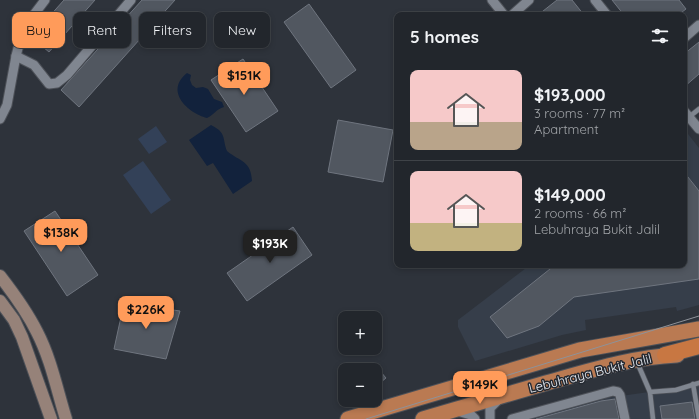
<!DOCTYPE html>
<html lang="en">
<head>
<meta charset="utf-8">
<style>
	:root { --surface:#22262c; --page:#2e3238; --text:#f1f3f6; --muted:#a2a5a9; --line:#3f4348; --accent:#ff9b5a }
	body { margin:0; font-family:Quicksand,sans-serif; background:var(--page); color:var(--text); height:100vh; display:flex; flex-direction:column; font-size:15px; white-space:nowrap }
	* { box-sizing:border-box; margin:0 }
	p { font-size:13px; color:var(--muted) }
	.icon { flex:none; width:22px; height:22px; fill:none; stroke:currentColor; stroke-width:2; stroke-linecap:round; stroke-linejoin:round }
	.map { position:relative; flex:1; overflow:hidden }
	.side { position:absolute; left:394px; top:12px; width:293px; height:256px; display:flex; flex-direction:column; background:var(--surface); border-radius:8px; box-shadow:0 2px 6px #0003,0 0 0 1px var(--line) }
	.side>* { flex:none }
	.hud { position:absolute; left:12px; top:12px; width:322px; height:36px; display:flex; gap:8px }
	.controls { position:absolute; left:338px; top:311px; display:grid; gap:8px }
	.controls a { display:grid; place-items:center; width:44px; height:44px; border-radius:8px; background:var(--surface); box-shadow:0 2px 6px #0003,0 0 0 1px var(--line); font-size:20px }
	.price { position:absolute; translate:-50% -34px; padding:0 9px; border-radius:8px; background:var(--accent); color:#111; font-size:13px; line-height:26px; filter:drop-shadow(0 1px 2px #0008) }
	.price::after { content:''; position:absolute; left:50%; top:24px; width:12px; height:9px; margin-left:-6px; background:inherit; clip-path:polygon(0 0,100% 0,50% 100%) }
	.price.on { background:#222; color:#fff }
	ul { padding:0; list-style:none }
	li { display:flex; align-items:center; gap:12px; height:100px; padding:0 16px }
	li+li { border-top:1px solid var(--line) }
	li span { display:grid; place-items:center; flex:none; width:112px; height:80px; border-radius:8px; color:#555 }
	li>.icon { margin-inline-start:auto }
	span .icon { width:48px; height:48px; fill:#fffc; stroke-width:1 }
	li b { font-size:17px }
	h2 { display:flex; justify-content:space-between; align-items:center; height:48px; padding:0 16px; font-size:17px }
	.chip { padding:0 14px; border-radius:8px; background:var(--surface); box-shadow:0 2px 6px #0003,0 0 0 1px var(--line); font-size:14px; line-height:36px }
	.chip.on { background:var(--accent); color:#111 }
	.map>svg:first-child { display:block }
	.built { fill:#363e4a }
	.green { fill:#334158 }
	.water { fill:#12223c }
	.building { fill:#515760; stroke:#6f757f }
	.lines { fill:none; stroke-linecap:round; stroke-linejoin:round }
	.service-casing { stroke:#4d5158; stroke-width:6 }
	.minor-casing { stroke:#4d5158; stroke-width:11 }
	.secondary-casing { stroke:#4d5158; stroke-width:14 }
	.trunk-casing { stroke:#4d5158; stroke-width:17 }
	.motorway-casing { stroke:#4d5158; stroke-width:18 }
	.service { stroke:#808690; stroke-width:4.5 }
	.minor { stroke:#808690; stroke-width:9 }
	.secondary { stroke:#968279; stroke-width:12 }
	.trunk { stroke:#ba7a52; stroke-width:15 }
	.motorway { stroke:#c87742; stroke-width:16 }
	.tram { stroke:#8e9299; stroke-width:1 }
	.labels { text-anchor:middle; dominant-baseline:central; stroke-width:3; stroke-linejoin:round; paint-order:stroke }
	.street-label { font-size:13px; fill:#e9ecf2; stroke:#242931 }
</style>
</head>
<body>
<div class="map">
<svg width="699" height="419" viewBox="0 0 699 419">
	<rect width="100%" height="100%" fill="#2e333b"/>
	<!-- built -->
	<g class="built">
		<path d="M688,134L699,148V305L677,311L676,307L585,320L586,330L562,335L475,361L458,327V320L530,265H684V138Z"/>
		<path d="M699,385V419H528L585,401Z"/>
	</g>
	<!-- green -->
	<g class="green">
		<path d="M156,126L167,142L149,154L138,139Z"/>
		<path d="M143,161L171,200L151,214L123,175Z"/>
	</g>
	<!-- water -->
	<g class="water">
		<path d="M187,73L191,75L190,80L192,85L196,88L203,87L208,89L214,99L222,102L224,107C216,109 214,115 207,118C188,113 164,91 187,73Z"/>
		<path d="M211,125C227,133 222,138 227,151C240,162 251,160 252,181L233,194L213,163L207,166L189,140Z"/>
	</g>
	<!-- building -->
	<g class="building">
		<path d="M64,0H95L49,52L31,37Z"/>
		<path d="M142,0H175L79,107L61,90Z"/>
		<path d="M557,0H572L584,15H538Z"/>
		<path d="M612,0H679L686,9L678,15H624Z"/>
		<path d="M309,4L356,70L331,88L284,22Z"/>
		<path d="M699,42V74L684,87V54Z"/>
		<path d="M243,59L278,111L246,132L211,80Z"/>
		<path d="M338,120L393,130L383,182L328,172Z"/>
		<path d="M684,172L699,191V279L574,297L539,326L507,338L490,317L555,265H684Z"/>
		<path d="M55,211L98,275L67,296L24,231Z"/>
		<path d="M293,227L312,255L247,301L227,273Z"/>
		<path d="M124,303L180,311L166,359L114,349Z"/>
		<path d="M375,365L386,378L375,387Z"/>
		<path d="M615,399L619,419H536L601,401Z"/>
		<path d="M692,402L695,419H662L660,406Z"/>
	</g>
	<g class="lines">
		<!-- service casing -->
		<g class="service-casing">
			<g id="service">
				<path d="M689,117L699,109"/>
				<path d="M637,362L650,392"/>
				<path d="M693,384L699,419"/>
				<path d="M653,419L650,392L676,390L699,383"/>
			</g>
		</g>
		<!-- minor casing -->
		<g class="minor-casing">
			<g id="minor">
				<path d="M492,0L504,15"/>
				<path d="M595,0L607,15"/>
				<path d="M512,15L529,0"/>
				<path d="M684,38L699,25"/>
				<path d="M16,56L34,65L49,84L57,83L67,75L131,0"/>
				<path d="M684,111L699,129"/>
				<path d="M0,119L7,105L16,56L23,29L45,0"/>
				<path d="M457,411L471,415L475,419"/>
				<path d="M490,419V408L500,398"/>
				<path d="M512,419L613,391L618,392L620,395L625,419"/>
			</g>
		</g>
		<!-- secondary casing -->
		<g class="secondary-casing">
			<g id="secondary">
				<path d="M0,276C14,294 27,312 37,332C51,359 57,390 66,419"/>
				<path d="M0,301L14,320L22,337L51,419"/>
			</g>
		</g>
		<!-- trunk casing -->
		<g class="trunk-casing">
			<g id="trunk">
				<path d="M348,419L580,350L699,329"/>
				<path d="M423,419C464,407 505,395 546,383C589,371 633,357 677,355"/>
			</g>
		</g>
		<!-- motorway casing -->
		<g class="motorway-casing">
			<path id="motorway" d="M665,355L699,346"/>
		</g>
		<!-- service -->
		<use href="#service" class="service"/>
		<!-- minor -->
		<use href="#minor" class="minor"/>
		<!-- secondary -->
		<use href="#secondary" class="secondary"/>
		<!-- trunk -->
		<use href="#trunk" class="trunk"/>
		<!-- motorway -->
		<use href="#motorway" class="motorway"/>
		<!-- tram -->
		<path class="tram" d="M366,419L699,316"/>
	</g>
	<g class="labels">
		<!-- street labels -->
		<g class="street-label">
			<text transform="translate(590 373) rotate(-14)">Lebuhraya Bukit Jalil</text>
		</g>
	</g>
</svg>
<div class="controls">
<a>+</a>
<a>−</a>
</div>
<b class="price" style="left:244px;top:96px">$151K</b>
<b class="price" style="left:61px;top:253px">$138K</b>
<b class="price on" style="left:270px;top:264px">$193K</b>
<b class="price" style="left:146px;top:330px">$226K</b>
<b class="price" style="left:480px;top:405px">$149K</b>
<div class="hud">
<a class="chip on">Buy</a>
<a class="chip">Rent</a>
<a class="chip">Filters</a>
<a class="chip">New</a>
</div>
<section class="side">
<h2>5 homes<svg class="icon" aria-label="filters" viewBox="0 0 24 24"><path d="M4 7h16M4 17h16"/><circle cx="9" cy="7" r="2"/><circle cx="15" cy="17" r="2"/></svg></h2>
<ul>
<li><span style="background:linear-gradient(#f6c9c9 65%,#b9a48a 0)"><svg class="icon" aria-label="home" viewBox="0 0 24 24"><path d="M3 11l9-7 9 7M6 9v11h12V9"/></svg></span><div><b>$193,000</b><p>3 rooms · 77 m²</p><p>Apartment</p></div></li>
<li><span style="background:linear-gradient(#f6c9c9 65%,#c2b280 0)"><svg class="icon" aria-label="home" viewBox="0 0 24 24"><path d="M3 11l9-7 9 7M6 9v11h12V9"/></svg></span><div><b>$149,000</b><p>2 rooms · 66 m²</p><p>Lebuhraya Bukit Jalil</p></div></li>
</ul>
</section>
</div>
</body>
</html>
